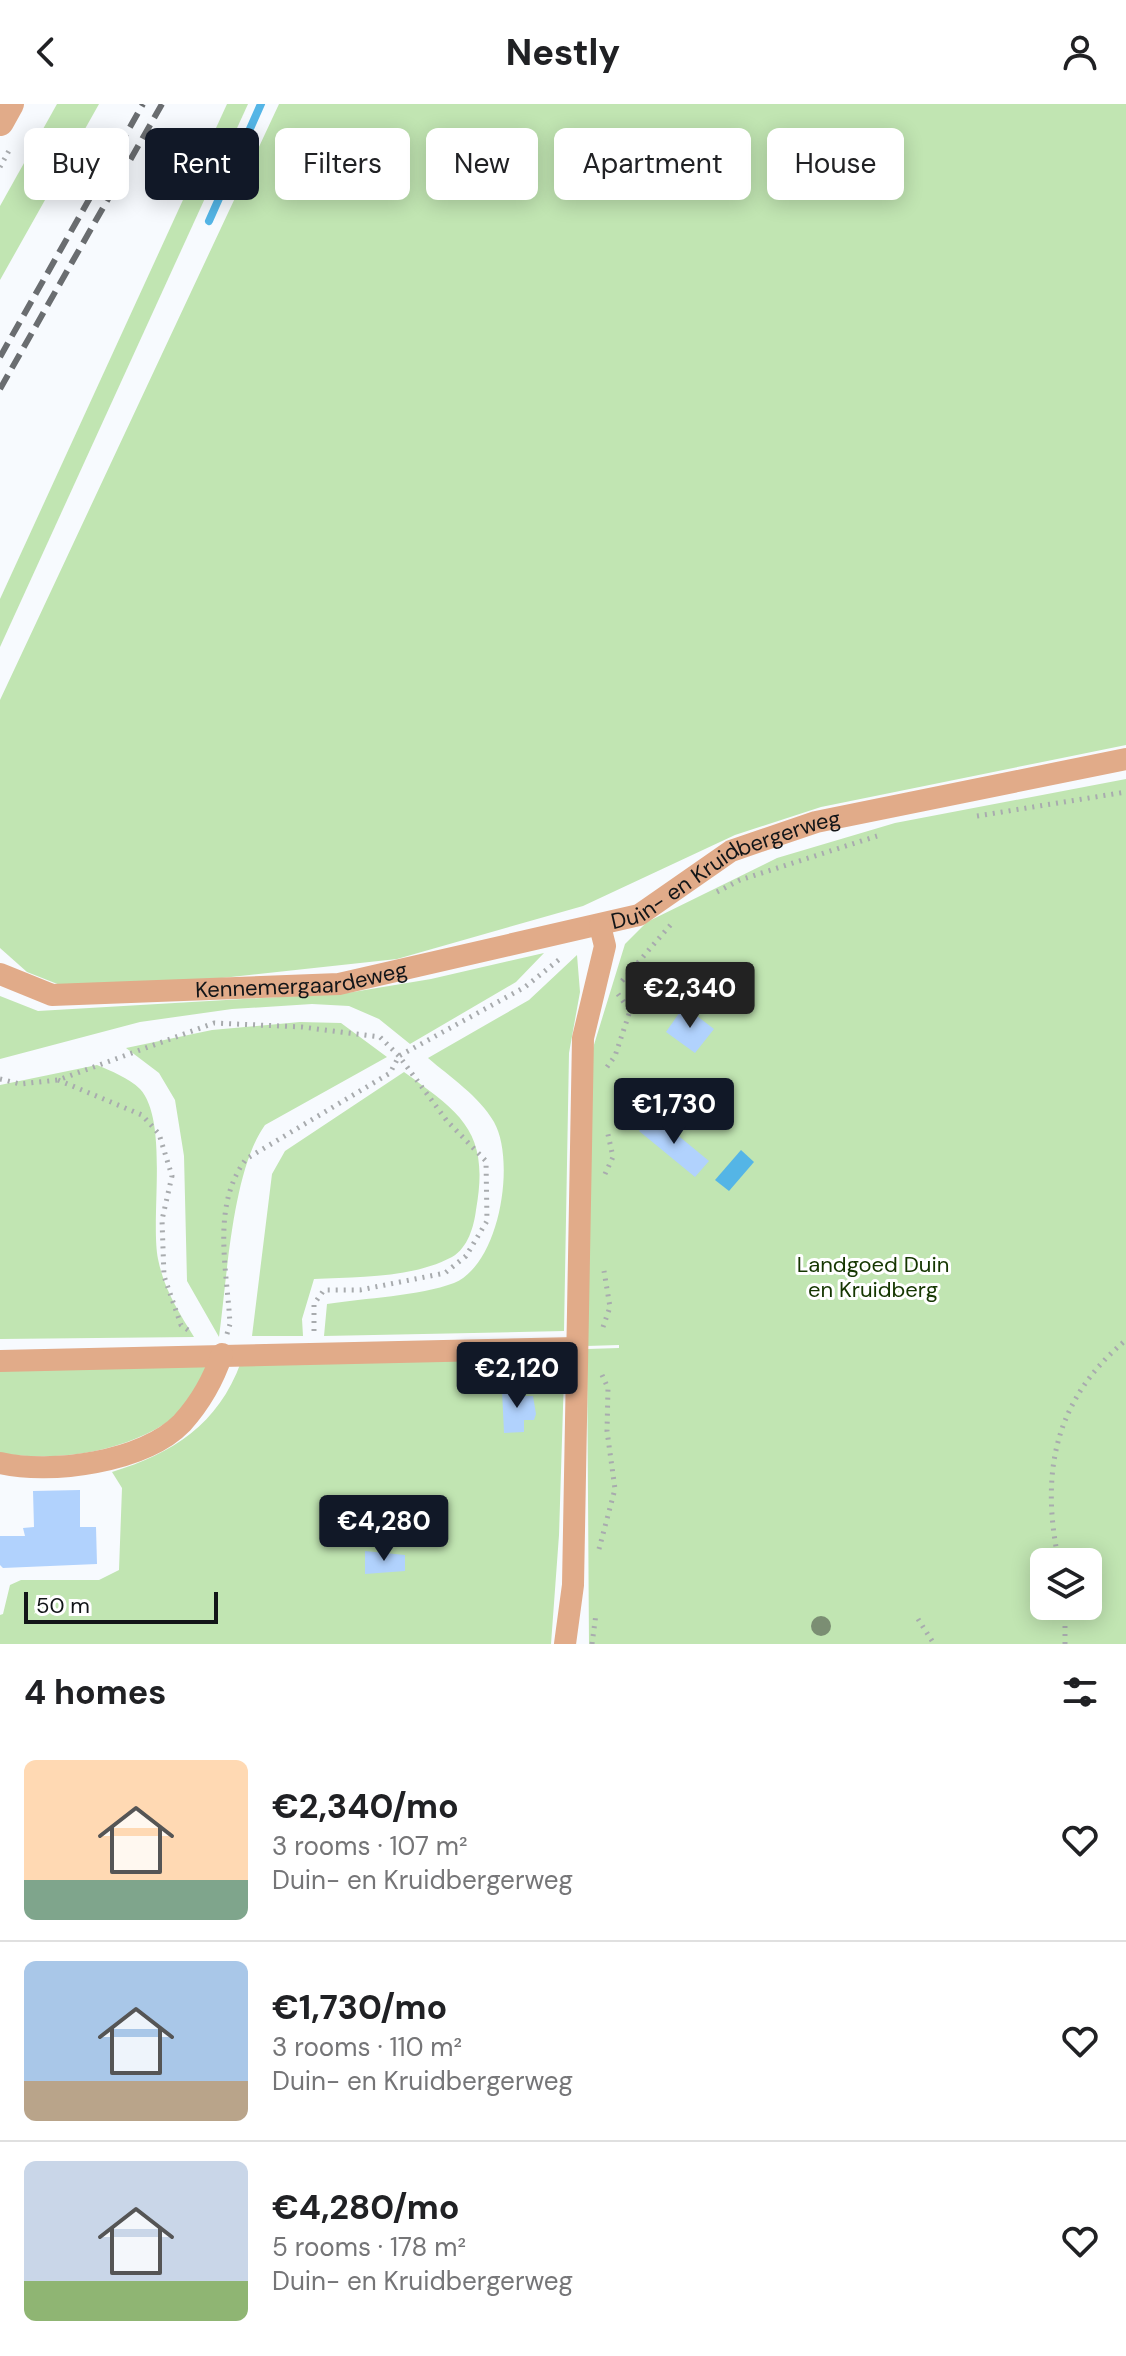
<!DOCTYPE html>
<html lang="en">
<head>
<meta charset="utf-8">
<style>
	:root { --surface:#fff; --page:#f2f2f2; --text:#202124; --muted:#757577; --line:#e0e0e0; --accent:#111827 }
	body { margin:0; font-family:"DM Sans",sans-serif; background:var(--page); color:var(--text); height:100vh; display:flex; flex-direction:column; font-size:30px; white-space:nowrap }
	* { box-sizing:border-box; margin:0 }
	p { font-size:26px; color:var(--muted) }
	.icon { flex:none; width:44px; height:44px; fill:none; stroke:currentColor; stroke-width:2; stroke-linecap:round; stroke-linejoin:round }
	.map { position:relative; height:1540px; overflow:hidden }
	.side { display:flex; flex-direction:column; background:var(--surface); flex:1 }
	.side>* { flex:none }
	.guide { position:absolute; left:24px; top:24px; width:1078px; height:72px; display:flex; gap:16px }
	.fabs { position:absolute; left:1030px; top:1444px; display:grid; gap:16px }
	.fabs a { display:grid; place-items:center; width:72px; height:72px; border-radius:12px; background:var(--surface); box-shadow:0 4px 20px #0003; font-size:40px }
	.scale { position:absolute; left:24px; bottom:20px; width:194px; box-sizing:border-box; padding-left:8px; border:4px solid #121518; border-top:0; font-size:22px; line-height:28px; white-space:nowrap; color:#121518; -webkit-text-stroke:6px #fff; paint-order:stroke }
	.price { position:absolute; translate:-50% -68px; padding:0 18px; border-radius:8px; background:var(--accent); color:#fff; font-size:26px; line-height:52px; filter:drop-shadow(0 2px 4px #0008) }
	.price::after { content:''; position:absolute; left:50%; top:48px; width:24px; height:18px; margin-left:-12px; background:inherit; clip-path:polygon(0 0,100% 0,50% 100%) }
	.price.current { background:#222; color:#fff }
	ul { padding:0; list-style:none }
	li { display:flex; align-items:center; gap:24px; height:200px; padding:0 24px }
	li+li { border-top:2px solid var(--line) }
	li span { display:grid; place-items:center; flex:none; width:224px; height:160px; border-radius:12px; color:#555 }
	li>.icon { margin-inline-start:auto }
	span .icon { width:96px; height:96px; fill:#fffc; stroke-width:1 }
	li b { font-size:34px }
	h2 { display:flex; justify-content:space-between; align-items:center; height:96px; padding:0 24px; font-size:34px }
	.chip { padding:0 28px; border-radius:12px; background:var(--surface); box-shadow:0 4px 20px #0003; font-size:28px; line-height:72px }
	.chip.current { background:var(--accent); color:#fff }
	header { display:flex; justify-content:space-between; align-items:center; height:104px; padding:0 24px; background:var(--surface); font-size:36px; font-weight:800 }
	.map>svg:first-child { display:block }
	.green { fill:#c1e5b2; fill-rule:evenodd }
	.water { fill:#54b5e6 }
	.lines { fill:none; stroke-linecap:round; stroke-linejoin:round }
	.stream { stroke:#54b5e6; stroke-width:8 }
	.building { fill:#b1d2fd }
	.path { stroke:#a8abae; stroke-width:5; stroke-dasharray:2 6; stroke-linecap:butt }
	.minor { stroke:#e1ab89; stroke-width:22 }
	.tertiary { stroke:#e1ab89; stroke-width:28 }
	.rail { stroke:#6a6d70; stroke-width:6; stroke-dasharray:16 8; stroke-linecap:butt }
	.tree { fill:#7b8e73 }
	.labels { text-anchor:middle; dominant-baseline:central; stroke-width:6; stroke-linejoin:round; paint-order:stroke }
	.street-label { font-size:22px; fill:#121518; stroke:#fff }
	.park-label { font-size:22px; fill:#153601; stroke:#fff }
</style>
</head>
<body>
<header><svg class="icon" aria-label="back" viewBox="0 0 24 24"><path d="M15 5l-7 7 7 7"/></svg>Nestly<svg class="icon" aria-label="person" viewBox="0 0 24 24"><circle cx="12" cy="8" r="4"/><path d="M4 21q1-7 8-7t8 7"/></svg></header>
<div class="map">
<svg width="1126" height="1540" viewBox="0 0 1126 1540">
	<rect width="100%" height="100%" fill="#f7fafe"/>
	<!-- green -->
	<g class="green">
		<path d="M57,0H99L0,176V102Z"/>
		<path d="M227,0H248L0,543V495Z"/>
		<path d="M279,0H1126V641L821,703L735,731L583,802L397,855L213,875L70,885L27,868L0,844V596Z"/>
		<path d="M1126,675V1540H589L587,1245L619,1244V1241L586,1242L593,944L625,840L647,818L777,754L895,719ZM1044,1458H1088V1502H1044Z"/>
		<path d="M544,849L516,878L410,940L379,915L349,902L312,900L232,905L140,918L0,955V892L38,907L347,889L431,875Z"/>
		<path d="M577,851L580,888L569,949L564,1227L324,1232L327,1200C365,1194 419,1192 454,1179C500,1160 516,1057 494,1018C479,992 450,973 428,954L529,896Z"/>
		<path d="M300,918L341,919L387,953L265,1021C232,1067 227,1175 219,1233L187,1177L184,1052L175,996L159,969L126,944L212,926Z"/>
		<path d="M97,961C111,967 129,974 140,985C169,1017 150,1114 158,1155C164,1185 178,1207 194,1233L0,1235V981Z"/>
		<path d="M404,968C462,1010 490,1028 476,1106C474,1122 468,1144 452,1153C413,1174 358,1173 314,1175L302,1215L303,1232H252L272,1070L285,1047Z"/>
		<path d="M404,1255L536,1256L564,1272L559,1431L551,1540H0V1511L3,1510L10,1481L21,1476H99L119,1466L122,1384L112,1368C173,1349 218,1321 241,1258Z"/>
		<path d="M212,1259C207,1269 204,1284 196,1293C151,1345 65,1360 0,1349V1263Z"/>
	</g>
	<!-- water -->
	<path class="water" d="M741,1046L754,1058L729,1087L715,1076Z"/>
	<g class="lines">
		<!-- stream -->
		<path class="stream" d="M209,117L261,0"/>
	</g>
	<!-- building -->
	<g class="building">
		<path d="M684,902L714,925L695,949L666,928Z"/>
		<path d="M652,1010L709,1057L695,1073L639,1027Z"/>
		<path d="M513,1284L520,1285V1292H533L536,1310L534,1316H524V1328L504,1329L502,1286Z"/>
		<path d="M80,1386V1423H96L97,1460L3,1464L0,1461V1432H25L23,1424L34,1423L33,1387Z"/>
		<path d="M365,1447L405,1451V1467L365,1470Z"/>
	</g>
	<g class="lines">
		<!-- path -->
		<g class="path">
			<path d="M0,63L11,43"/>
			<path d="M977,712L1126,688"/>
			<path d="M717,788L740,776L877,732"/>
			<path d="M622,877L673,818"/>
			<path d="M607,963L615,952L630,907L618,890"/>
			<path d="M0,975L20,980L58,976L214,919L302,923L380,933L399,952L447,1017L486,1057L487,1117L466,1152L445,1169L360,1186H324L314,1200V1229"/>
			<path d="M58,976L142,1011L159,1030L172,1072L162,1116L164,1172L181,1221L192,1229"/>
			<path d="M605,1070L613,1053L607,1026"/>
			<path d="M603,1223L610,1203L604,1167"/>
			<path d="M227,1230L230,1220C227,1164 211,1102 246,1055L390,969L399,952L525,883L561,854"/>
			<path d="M599,1445L615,1385L607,1327L608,1284L602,1271"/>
			<path d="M1059,1458C1040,1370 1054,1296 1126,1236"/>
			<path d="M918,1515L934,1540"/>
			<path d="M592,1540L596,1510"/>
			<path d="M1065,1540V1502"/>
		</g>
		<!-- minor -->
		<g class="minor">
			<path id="s1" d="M0,870L52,891L339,880L639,811L731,747L816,718L1126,655"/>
			<path d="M0,1257L576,1244"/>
			<path d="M0,1359C50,1371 144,1358 182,1319C201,1298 213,1277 222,1250"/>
			<path d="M565,1540L573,1481L583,934L605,842L600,822"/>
		</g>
		<!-- tertiary -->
		<path class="tertiary" d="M0,18L10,0"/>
		<!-- rail -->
		<g class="rail">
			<path d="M0,253L143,0"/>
			<path d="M0,285L162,0"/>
		</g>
	</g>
	<!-- trees -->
	<circle class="tree" cx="821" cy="1522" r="10"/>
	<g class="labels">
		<!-- street labels -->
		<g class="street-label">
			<text stroke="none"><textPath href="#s1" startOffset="750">Duin- en Kruidbergerweg</textPath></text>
			<text stroke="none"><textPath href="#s1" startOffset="306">Kennemergaardeweg</textPath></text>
		</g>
		<!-- park labels -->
		<g class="park-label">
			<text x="873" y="1160">Landgoed Duin<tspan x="873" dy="25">en Kruidberg</tspan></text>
		</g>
	</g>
</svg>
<div class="fabs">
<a><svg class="icon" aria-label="layers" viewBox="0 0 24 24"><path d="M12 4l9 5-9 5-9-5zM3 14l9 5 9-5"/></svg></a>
</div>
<div class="scale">50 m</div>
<b class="price current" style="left:690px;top:926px">€2,340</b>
<b class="price" style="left:674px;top:1042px">€1,730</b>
<b class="price" style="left:517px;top:1306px">€2,120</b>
<b class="price" style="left:384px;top:1459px">€4,280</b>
<div class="guide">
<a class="chip">Buy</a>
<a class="chip current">Rent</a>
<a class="chip">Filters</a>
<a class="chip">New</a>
<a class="chip">Apartment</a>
<a class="chip">House</a>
</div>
</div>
<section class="side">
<h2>4 homes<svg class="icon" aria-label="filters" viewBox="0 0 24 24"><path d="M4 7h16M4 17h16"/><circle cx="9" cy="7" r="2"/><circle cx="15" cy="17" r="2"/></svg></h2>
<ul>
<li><span style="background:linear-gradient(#ffd9b3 75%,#7fa58c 0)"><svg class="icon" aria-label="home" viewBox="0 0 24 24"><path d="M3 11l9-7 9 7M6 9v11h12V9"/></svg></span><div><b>€2,340/mo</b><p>3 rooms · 107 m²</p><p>Duin- en Kruidbergerweg</p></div><svg class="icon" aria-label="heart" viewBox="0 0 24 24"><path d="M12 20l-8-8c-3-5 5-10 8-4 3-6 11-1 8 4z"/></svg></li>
<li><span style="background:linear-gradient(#a9c7e8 75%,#b9a48a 0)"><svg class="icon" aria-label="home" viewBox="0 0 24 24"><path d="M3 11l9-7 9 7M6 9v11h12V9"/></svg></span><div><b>€1,730/mo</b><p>3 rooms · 110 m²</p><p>Duin- en Kruidbergerweg</p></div><svg class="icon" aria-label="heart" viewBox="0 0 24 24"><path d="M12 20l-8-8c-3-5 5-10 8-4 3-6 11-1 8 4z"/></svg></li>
<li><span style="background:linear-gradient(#c9d6e8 75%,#8fb573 0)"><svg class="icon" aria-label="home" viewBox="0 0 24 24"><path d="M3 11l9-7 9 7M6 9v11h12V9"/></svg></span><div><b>€4,280/mo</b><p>5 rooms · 178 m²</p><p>Duin- en Kruidbergerweg</p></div><svg class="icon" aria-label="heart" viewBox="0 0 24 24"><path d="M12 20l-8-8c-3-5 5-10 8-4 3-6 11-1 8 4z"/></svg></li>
</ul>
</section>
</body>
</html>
